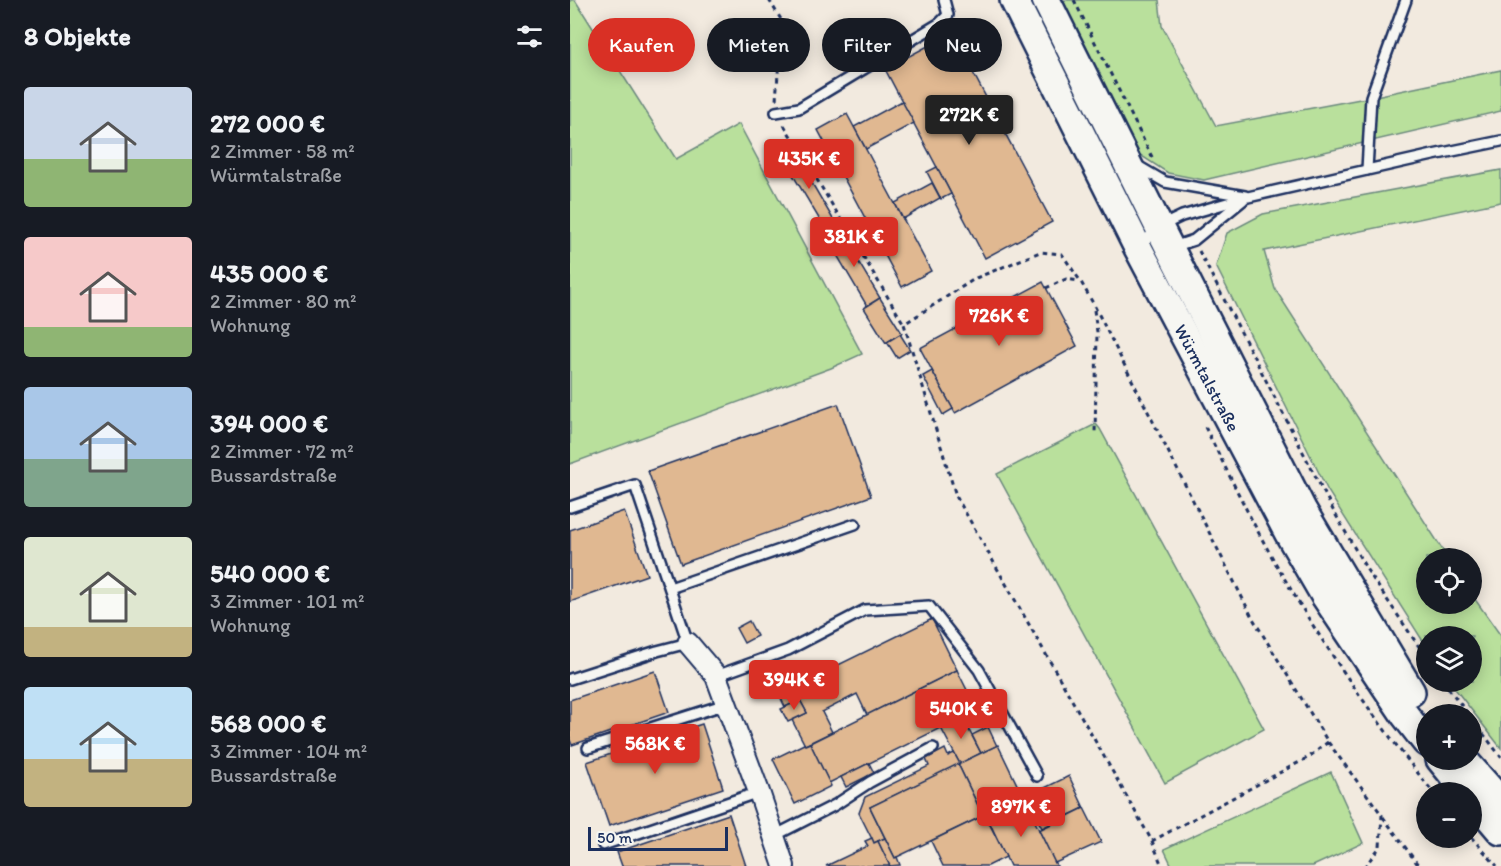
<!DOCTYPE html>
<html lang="de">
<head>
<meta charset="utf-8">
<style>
	:root { --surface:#171b24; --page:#242831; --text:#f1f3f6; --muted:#9ea1a6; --accent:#d93025 }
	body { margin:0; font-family:Itim,sans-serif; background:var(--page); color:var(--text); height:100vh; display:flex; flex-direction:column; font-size:22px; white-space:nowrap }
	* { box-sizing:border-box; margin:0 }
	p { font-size:20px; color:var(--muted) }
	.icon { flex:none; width:33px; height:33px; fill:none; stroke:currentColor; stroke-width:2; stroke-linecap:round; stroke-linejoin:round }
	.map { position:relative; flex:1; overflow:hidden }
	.side { display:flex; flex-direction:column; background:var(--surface); width:570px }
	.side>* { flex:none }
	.guide { position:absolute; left:18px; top:18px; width:570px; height:54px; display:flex; gap:12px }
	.tools { position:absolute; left:846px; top:548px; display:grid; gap:12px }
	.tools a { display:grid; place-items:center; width:66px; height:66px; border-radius:50%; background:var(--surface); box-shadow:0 3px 15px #0003; font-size:30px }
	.scale { position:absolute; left:18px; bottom:15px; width:140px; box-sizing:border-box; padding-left:6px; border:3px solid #1b2f5e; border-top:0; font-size:16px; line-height:21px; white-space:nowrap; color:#1b2f5e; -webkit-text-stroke:4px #f6f6f2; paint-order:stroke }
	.price { position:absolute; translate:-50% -51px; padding:0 14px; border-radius:6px; background:var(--accent); color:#fff; font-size:20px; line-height:39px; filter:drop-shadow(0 2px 3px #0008) }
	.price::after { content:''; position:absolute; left:50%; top:36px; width:18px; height:14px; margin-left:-9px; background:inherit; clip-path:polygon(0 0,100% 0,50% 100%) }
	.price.current { background:#222; color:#fff }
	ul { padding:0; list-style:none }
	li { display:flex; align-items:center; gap:18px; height:150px; padding:0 24px }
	li span { display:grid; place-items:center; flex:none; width:168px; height:120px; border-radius:6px; color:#555 }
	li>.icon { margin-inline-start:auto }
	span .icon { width:72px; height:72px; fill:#fffc; stroke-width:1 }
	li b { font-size:26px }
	h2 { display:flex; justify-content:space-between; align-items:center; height:72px; padding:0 24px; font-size:26px }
	.chip { padding:0 21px; border-radius:27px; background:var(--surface); box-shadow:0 3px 15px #0003; font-size:21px; line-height:54px }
	.chip.current { background:var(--accent); color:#fff }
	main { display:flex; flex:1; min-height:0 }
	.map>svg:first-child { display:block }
	.green { fill:#b9e09c; stroke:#6a887d; stroke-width:1.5 }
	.building { fill:#e0b891; stroke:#1b2f5e; stroke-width:1.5 }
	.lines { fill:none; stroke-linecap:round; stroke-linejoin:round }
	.service-casing { stroke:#1b2f5e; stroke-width:14 }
	.minor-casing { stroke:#1b2f5e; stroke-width:24 }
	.secondary-casing { stroke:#1b2f5e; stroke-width:32 }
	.path { stroke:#1b2f5e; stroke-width:3; stroke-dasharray:4.5 4.5; stroke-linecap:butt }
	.service { stroke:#f6f6f2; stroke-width:9 }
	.minor { stroke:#f6f6f2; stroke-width:20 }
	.secondary { stroke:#f6f6f2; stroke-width:27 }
	.labels { text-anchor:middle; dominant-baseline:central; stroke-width:5; stroke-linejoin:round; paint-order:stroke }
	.street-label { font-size:18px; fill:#1b2f5e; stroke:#f6f6f2 }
</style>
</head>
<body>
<main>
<section class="side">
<h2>8 Objekte<svg class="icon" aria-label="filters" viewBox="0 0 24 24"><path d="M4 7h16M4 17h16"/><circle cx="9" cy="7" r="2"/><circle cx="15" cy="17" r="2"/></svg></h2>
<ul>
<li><span style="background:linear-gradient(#c9d6e8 60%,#8fb573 0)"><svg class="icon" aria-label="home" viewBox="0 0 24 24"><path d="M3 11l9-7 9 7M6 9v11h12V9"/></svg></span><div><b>272 000 €</b><p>2 Zimmer · 58 m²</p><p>Würmtalstraße</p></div></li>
<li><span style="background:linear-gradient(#f6c9c9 75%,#8fb573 0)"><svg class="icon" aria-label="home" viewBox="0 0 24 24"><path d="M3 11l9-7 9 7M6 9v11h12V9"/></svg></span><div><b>435 000 €</b><p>2 Zimmer · 80 m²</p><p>Wohnung</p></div></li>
<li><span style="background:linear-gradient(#a9c7e8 60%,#7fa58c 0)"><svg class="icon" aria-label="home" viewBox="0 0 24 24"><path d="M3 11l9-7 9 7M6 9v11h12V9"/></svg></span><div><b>394 000 €</b><p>2 Zimmer · 72 m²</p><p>Bussardstraße</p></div></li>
<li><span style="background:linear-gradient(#dfe7d0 75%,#c2b280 0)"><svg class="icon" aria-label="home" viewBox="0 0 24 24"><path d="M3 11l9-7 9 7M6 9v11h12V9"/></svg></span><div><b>540 000 €</b><p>3 Zimmer · 101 m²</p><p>Wohnung</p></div></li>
<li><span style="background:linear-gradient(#bfe0f5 60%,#c2b280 0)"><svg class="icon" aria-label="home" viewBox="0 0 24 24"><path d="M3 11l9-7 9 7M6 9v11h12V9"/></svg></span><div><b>568 000 €</b><p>3 Zimmer · 104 m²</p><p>Bussardstraße</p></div></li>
</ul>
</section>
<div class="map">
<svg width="931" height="866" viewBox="0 0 931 866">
	<rect width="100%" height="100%" fill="#f2eadf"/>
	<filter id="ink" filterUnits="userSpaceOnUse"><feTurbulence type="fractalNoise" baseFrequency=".0167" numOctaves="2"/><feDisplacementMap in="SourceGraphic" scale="12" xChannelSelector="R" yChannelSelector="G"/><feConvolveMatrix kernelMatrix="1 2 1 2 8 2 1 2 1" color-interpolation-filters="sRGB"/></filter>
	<g filter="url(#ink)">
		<!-- green -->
		<g class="green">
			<path d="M0,0H5L106,159L169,124L292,354L261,368L0,464Z"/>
			<path d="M493,0H589L592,26L646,126L801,97L931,70V111L634,180L598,173L567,153L558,141Z"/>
			<path d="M931,170V202L694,251L705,289L878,558H856V603H902V595L931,636V748L879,681H902V636H856V646L758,491L646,266L657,233L693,214Z"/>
			<path d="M526,424L530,429L694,729L595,783L427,474Z"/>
			<path d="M761,772L793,843L743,866H602L594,849Z"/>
		</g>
		<!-- building -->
		<g class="building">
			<path d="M382,33L482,222L415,258L315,69Z"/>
			<path d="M332,101L344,123L296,149L284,127Z"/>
			<path d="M277,114L361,271L332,287L248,130Z"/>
			<path d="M219,144L270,231L260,237L208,150Z"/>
			<path d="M367,167L381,194L371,199L357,172Z"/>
			<path d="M362,183L370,198L333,219L325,203Z"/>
			<path d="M270,231L310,298L297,306L257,238Z"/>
			<path d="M473,282L507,346L385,413L350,348Z"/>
			<path d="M310,298L332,333L316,343L294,308Z"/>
			<path d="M330,334L340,350L327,358L317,342Z"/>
			<path d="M362,371L383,409L373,415L353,376Z"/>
			<path d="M268,404L301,496L111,564L78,471Z"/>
			<path d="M54,511L77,575L0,602V530Z"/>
			<path d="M362,619L387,670L297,715L287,694L252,712L262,732L235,745L222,720L237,713L230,700L215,707L209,694Z"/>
			<path d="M179,621L187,636L174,643L166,628Z"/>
			<path d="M387,670L407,710L259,783L240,743Z"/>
			<path d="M85,671L99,712L2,745L0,740V700Z"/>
			<path d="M230,700L237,713L218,722L211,709Z"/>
			<path d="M392,717L411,753L390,764L371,728Z"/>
			<path d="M132,724L153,788L39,826L17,762Z"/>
			<path d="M418,727L427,746L411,753L402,735Z"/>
			<path d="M240,743L261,786L225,804L203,759L234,744L235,745Z"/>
			<path d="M428,745L453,797L413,816L388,764Z"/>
			<path d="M375,749L378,756L384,753L390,764L300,807L315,838L304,843L289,813L295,797L359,766L356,759Z"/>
			<path d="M299,763L304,773L276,787L271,777Z"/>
			<path d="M388,764L413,816L325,858L300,807Z"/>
			<path d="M499,776L514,808L472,828L456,797Z"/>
			<path d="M455,801L469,830L487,866H440L418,819Z"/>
			<path d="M514,808L531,842L485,863L469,830Z"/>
			<path d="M159,814L176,866H52L47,852Z"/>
			<path d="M415,815L436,857L418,866H373L361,841Z"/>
			<path d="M302,838L304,843L308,841L320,866H256L298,846L295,841Z"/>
			<path d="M315,838L325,858L327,857L330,865L320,866L308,841Z"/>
		</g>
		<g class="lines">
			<!-- service casing -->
			<g class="service-casing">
				<g id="service">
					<path d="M206,112L229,108L370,23L378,15L374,0"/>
					<path d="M566,165L595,182L675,196"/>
					<path d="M797,170L801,97L836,0"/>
					<path d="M570,246L589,227L612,216L678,197L863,155L931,141"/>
					<path d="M603,247L624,240L673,200"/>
					<path d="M0,507L65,485L118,643L87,651L0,679"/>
					<path d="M100,588L285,524"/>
					<path d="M146,676L218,650L295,610L359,606L409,670L467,776"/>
					<path d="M18,748L156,704"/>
					<path d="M204,836L265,805L300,782L363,748"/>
					<path d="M33,845L189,792"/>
				</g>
			</g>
			<!-- minor casing -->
			<g class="minor-casing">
				<path id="minor" d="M118,643L146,676L189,792L214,866"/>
			</g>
			<!-- secondary casing -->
			<g class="secondary-casing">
				<g id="secondary">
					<path d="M444,0L568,248L719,534L755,596L835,715L856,742"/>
					<path d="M476,0L589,227L733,511L841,692"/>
					<path d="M870,759L897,792"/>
					<path d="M893,759L931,802"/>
					<path d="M902,797L931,831"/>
				</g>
			</g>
			<!-- path -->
			<g class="path">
				<path d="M199,0L212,21L206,100"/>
				<path d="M504,0L583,159"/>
				<path d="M214,125L334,324"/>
				<path d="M629,251L763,510L797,570L856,657"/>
				<path d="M476,288L496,279L509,281"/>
				<path d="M524,310L527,332L525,434"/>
				<path d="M635,427C657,470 678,515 702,557C749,640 803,718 863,792"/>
				<path d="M873,681L898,714"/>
				<path d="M902,719L931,757"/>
				<path d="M758,742L739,757L582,841L386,496L334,324L406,278L470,252L492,254L511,282L524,305L682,617L758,742L812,815L810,847L795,866"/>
				<path d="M813,817L849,866"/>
				<path d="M901,837L927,866"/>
				<path d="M582,841L592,866"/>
			</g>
			<!-- service -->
			<use href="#service" class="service"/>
			<!-- minor -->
			<use href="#minor" class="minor"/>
			<!-- secondary -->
			<use href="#secondary" class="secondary"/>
		</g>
	</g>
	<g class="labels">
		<!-- street labels -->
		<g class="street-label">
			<text transform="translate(637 378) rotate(62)">Würmtalstraße</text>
		</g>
	</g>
</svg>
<div class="tools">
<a><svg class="icon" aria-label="locate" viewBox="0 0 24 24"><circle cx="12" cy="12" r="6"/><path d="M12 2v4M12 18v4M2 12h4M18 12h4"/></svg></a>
<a><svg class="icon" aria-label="layers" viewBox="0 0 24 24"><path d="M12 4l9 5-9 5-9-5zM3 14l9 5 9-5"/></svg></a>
<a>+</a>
<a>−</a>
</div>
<div class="scale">50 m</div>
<b class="price current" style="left:399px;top:146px">272K €</b>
<b class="price" style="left:239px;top:190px">435K €</b>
<b class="price" style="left:284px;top:268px">381K €</b>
<b class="price" style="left:429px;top:347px">726K €</b>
<b class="price" style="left:224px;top:711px">394K €</b>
<b class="price" style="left:391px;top:740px">540K €</b>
<b class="price" style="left:85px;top:775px">568K €</b>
<b class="price" style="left:451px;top:838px">897K €</b>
<div class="guide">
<a class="chip current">Kaufen</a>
<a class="chip">Mieten</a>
<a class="chip">Filter</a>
<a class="chip">Neu</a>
</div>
</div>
</main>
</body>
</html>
